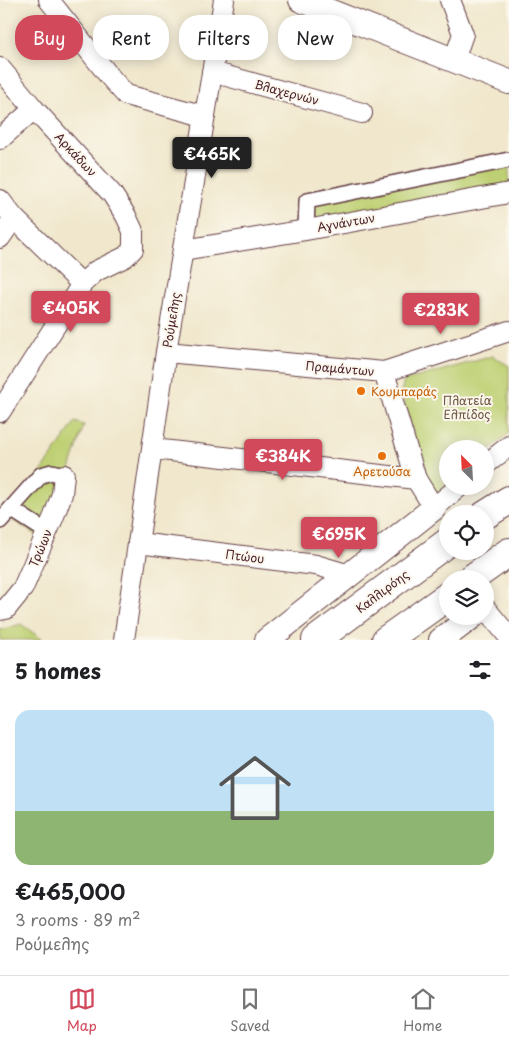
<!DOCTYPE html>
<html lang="en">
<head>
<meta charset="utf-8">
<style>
	:root { --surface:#fff; --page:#f2f2f2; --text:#202124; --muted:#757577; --line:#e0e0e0; --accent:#d1495b }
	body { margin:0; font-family:"Playpen Sans",sans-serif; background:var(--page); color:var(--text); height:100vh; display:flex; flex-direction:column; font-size:19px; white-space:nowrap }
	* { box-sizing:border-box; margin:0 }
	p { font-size:16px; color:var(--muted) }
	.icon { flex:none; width:28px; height:28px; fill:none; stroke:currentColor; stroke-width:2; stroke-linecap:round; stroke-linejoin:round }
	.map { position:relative; height:640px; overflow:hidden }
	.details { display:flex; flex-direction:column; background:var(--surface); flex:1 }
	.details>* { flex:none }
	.hud { position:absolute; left:15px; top:15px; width:480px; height:45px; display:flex; gap:10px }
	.needle { width:32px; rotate:336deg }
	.buttons { position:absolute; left:439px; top:440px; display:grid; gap:10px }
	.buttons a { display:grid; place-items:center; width:55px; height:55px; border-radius:50%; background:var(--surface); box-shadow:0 2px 12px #0003; font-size:25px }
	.price { position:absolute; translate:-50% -42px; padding:0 11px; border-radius:5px; background:var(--accent); color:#fff; font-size:16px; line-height:32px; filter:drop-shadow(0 1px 2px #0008) }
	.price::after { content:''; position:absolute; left:50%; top:30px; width:15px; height:11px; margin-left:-8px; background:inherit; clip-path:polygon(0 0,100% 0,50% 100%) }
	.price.active { background:#222; color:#fff }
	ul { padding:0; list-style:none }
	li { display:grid; align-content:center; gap:10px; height:265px; padding:0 15px }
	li+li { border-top:1px solid var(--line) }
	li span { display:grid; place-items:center; height:155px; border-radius:15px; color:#555 }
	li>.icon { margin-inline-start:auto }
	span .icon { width:90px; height:90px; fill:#fffc; stroke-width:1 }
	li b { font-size:21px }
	h2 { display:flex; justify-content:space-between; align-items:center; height:60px; padding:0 15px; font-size:21px }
	.pill { padding:0 18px; border-radius:20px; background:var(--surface); box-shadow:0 2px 12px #0003; font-size:18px; line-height:45px }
	.pill.active { background:var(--accent); color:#fff }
	.menu { display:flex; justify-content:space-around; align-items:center; height:70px; border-top:1px solid var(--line); background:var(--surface); font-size:14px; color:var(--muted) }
	.menu a { display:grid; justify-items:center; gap:2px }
	.menu .active { color:var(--accent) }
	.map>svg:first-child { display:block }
	.green { fill:#bed073; stroke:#84784f }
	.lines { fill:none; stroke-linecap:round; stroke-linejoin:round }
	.pedestrian-casing { stroke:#633d43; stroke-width:18 }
	.minor-casing { stroke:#633d43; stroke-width:22 }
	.tertiary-casing { stroke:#633d43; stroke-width:26 }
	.primary-casing { stroke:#633d43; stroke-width:30 }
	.pedestrian { stroke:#fff; stroke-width:15 }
	.minor { stroke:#fff; stroke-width:20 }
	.tertiary { stroke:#fff; stroke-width:24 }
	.primary { stroke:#fff; stroke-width:28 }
	.food-dot { fill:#e8710a; stroke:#fbf7ec; stroke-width:2 }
	.labels { text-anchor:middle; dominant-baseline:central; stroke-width:4; stroke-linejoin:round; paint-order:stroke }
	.street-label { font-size:12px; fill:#4a1f2b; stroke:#fbf7ec }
	.food-label { font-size:12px; fill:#c56008; stroke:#fbf7ec; text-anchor:start }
	.park-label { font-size:12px; fill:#6d5441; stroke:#fbf7ec }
</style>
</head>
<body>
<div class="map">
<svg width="509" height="640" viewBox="0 0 509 640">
	<rect width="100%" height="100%" fill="#fbf7ec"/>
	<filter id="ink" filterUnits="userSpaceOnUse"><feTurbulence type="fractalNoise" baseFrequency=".02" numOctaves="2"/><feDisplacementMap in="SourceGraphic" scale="10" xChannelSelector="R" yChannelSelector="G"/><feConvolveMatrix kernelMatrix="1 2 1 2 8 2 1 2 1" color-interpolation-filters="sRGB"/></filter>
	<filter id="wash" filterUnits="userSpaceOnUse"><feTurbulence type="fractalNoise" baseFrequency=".0096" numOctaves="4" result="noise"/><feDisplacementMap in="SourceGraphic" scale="20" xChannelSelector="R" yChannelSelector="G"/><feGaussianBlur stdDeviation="1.12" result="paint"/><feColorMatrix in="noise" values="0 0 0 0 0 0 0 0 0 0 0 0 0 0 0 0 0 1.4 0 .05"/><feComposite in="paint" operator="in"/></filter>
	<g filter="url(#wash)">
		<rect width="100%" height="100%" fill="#f0e7cc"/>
		<!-- green -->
		<g class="green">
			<path d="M509,163V185L311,222L310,203Z"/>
			<path d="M493,356L509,366V433L485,453V449H448L447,484L437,493L425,476L401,392L404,381Z"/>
			<path d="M75,422L84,425L67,479L39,536L7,517L44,468Z"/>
			<path d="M21,624L43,640H0V630Z"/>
		</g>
	</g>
	<g filter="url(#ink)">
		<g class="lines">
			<!-- pedestrian casing -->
			<g class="pedestrian-casing">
				<g id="pedestrian">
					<path d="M306,230L307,201L509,160"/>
					<path d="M11,509L47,532"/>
					<path d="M0,521L41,475L52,472L64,475"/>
				</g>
			</g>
			<!-- minor casing -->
			<g class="minor-casing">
				<g id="minor">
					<path d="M49,0L110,77L126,95L205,116"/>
					<path d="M450,0L463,34L454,60"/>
					<path d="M0,68L34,109L112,194L126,216L133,231V249L125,257L96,271L82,284L0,412"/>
					<path d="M212,72L362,113"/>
					<path d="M0,139L34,109"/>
					<path d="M0,200L14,218L82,284"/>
					<path d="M0,238L14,218"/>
					<path d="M183,250L306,230L509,193"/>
					<path d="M166,352L384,372L509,331"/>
					<path d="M384,372L416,479L434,508L460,486"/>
					<path d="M153,449L416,479"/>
					<path d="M485,465L509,446"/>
					<path d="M138,543L316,565L350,575"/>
					<path d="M485,608L509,637"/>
					<path d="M0,610L6,609L23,588L54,516L62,494L64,475"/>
					<path d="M124,640L166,352L224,0"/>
				</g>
			</g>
			<!-- tertiary casing -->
			<g class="tertiary-casing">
				<g id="tertiary">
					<path d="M301,0L509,82"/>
					<path d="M267,640L434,508"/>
					<path d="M441,640L473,616"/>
				</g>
			</g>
			<!-- primary casing -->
			<g class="primary-casing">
				<g id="primary">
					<path d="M485,515L509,500"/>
					<path d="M471,579L509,552"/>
					<path d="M316,640L448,542"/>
					<path d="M386,640L448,596"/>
				</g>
			</g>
			<!-- pedestrian -->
			<use href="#pedestrian" class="pedestrian"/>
			<!-- minor -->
			<use href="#minor" class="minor"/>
			<!-- tertiary -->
			<use href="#tertiary" class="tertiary"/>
			<!-- primary -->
			<use href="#primary" class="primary"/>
		</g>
	</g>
	<!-- markers -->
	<g class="food-dot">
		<circle cx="361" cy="391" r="5"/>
		<circle cx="382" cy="456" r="5"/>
	</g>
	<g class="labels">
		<!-- street labels -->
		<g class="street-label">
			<text transform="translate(287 92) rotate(15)">Βλαχερνών</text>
			<text transform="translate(76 154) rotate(47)">Αρκάδων</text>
			<text transform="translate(346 222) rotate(-10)">Αγνάντων</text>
			<text transform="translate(171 320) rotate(-81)">Ρούμελης</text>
			<text transform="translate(340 368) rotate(5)">Πραμάντων</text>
			<text transform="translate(40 548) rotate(-67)">Τρώων</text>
			<text transform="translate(245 556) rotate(7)">Πτώου</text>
			<text transform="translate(382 591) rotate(-37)">Καλλιρόης</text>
		</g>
		<!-- food labels -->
		<g class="food-label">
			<text x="371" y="391">Κουμπαράς</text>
			<text x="382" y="471" text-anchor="middle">Αρετούσα</text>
		</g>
		<!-- park labels -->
		<g class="park-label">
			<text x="467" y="400">Πλατεία<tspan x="467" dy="14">Ελπίδος</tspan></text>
		</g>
	</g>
</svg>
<div class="buttons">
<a><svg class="needle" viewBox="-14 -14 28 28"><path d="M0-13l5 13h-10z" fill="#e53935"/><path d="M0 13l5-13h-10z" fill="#757577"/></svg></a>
<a><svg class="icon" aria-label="locate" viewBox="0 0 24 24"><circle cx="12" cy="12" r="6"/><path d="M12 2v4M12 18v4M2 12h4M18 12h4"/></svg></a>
<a><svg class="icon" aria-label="layers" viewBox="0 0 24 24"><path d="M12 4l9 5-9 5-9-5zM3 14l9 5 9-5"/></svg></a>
</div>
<b class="price active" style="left:212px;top:179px">€465K</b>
<b class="price" style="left:71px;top:333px">€405K</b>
<b class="price" style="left:441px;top:335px">€283K</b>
<b class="price" style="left:283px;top:481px">€384K</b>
<b class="price" style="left:339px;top:559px">€695K</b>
<div class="hud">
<a class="pill active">Buy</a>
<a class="pill">Rent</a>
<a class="pill">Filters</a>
<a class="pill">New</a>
</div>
</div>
<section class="details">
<h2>5 homes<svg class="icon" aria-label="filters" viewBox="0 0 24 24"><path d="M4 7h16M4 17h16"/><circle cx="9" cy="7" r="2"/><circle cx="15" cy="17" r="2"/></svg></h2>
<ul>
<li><span style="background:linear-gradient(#bfe0f5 65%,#8fb573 0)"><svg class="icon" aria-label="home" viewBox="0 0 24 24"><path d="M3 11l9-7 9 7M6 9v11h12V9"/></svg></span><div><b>€465,000</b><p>3 rooms · 89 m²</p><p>Ρούμελης</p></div></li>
</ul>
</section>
<nav class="menu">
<a class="active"><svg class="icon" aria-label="map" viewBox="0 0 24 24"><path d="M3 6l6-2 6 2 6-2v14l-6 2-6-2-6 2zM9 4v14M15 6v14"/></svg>Map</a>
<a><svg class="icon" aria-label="saved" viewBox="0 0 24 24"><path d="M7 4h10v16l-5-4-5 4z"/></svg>Saved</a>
<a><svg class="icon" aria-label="home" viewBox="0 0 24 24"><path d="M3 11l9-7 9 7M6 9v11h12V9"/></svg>Home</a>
</nav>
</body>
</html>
